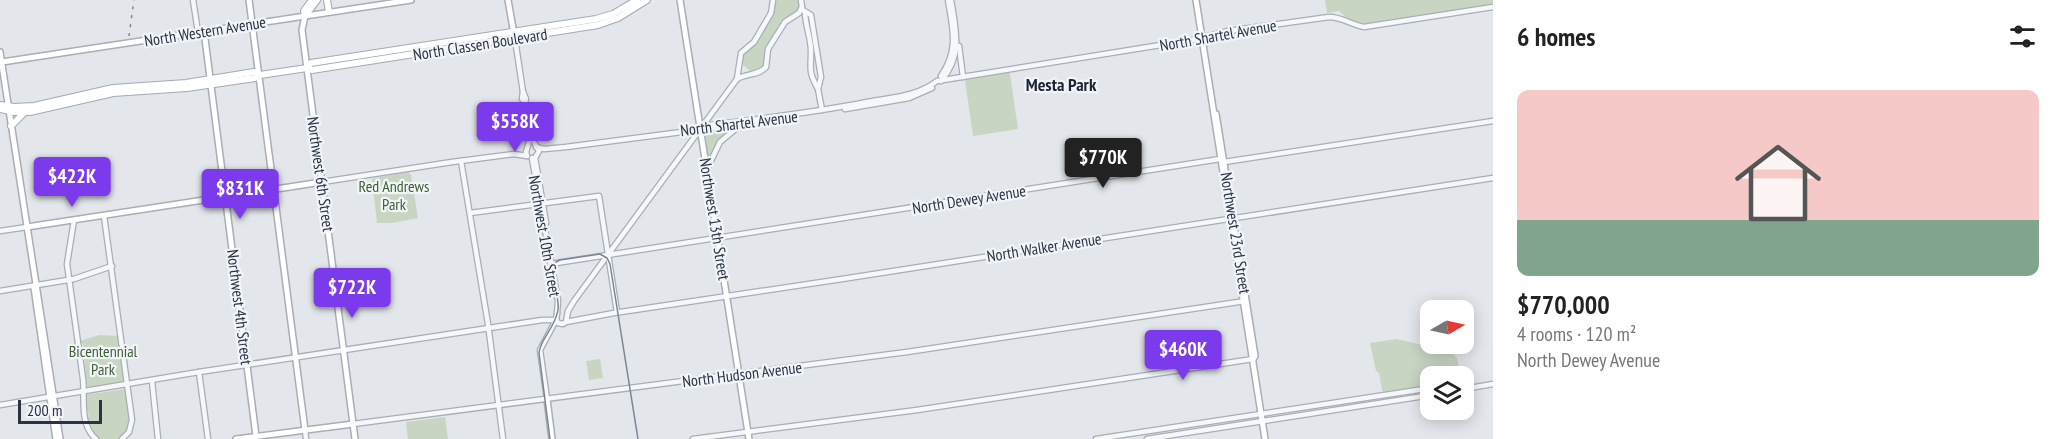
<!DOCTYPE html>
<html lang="en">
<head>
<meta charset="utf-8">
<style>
	:root { --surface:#fff; --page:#f2f2f2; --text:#222; --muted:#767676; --line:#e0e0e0; --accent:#7c3aed }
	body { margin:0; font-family:"PT Sans Narrow",sans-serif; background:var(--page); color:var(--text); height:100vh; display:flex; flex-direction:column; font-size:22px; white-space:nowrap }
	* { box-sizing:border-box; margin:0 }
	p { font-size:20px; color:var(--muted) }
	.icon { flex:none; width:33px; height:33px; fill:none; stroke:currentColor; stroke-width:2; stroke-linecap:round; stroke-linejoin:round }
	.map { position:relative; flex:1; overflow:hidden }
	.sheet { display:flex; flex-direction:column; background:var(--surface); width:570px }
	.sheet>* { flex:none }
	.needle { width:39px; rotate:81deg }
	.tools { position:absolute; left:1420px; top:300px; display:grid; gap:12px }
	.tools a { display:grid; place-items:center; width:54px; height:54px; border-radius:12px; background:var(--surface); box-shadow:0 3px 15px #0003; font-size:30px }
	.scale { position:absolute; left:18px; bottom:15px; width:84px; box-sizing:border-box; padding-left:6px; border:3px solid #2a3344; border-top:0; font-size:16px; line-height:21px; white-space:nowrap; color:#2a3344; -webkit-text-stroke:4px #f2f5f8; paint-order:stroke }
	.price { position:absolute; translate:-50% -51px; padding:0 14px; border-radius:6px; background:var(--accent); color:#fff; font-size:20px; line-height:39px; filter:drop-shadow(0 2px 3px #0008) }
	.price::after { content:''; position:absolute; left:50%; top:36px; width:18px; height:14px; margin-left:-9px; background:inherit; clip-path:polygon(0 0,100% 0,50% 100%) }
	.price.active { background:#222; color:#fff }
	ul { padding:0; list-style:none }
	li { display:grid; align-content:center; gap:12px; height:318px; padding:0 24px }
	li+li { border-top:2px solid var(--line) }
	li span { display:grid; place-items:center; height:186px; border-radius:12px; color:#555 }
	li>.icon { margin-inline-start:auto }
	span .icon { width:108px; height:108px; fill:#fffc; stroke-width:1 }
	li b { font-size:26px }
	h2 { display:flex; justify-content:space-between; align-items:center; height:72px; padding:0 24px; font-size:26px }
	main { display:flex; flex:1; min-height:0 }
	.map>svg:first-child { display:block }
	.green { fill:#c8d5c3 }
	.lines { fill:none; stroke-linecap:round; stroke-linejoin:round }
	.tertiary-casing { stroke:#a8adb6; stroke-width:7 }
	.secondary-casing { stroke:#a8adb6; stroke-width:8 }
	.primary-casing { stroke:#a1aab7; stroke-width:8 }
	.tertiary { stroke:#f6f7f9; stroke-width:4.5 }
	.secondary { stroke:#fff; stroke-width:5 }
	.primary { stroke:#fff; stroke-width:6 }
	.tram { stroke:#7b8595; stroke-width:1.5 }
	.rail { stroke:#7b8595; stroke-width:1.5; stroke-dasharray:3 6; stroke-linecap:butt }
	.labels { text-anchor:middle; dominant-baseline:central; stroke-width:4.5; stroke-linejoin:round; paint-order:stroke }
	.street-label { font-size:16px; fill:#2a3344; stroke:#f2f5f8 }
	.park-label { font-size:16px; fill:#3e6037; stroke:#f2f5f8 }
	.neighbourhood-label { font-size:18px; font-weight:bold; fill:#1c2435; stroke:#f2f5f8 }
</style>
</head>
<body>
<main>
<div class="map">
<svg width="1493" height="439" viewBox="0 0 1493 439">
	<rect width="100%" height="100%" fill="#e3e6eb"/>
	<!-- green -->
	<g class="green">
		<path d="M775,0H799L798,12C777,24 767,44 764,67L760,71H750L741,63V57L773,13Z"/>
		<path d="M1325,0H1493V4L1362,24L1347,18L1339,11L1327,13Z"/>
		<path d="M1006,71L1010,74L1018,129L973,136L965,80L969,78Z"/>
		<path d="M733,127L717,144L712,154L708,156L705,131Z"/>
		<path d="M407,171L411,175L418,218L392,223H377L372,179Z"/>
		<path d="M99,335L120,336V339H118L125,381L87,388L83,345L80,341Z"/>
		<path d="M1397,339L1427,346L1444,344C1453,357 1465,358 1454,376H1431V386L1383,394L1379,373L1376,371L1370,343Z"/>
		<path d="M600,359L603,378L589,380L586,361Z"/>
		<path d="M126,389L128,411L130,412V415H128L129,429L120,439H98L91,433L93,432L89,421L87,419V417H89L84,395Z"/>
		<path d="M445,417L448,439H408L406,422Z"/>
	</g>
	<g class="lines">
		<!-- tertiary casing -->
		<g class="tertiary-casing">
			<g id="tertiary">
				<path d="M193,0L198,32"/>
				<path d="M801,9L811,15L821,77L818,89L822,110"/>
				<path d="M805,12C805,25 811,38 811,51C811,70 808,71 818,89"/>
				<path d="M515,39L523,92L522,99L525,102"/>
				<path d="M959,46L963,77"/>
				<path d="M941,76C959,50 953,30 948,0"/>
				<path d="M737,79C747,73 758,76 766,67L768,49L785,22L799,13L802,7L801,0"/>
				<path d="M941,81C963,56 956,30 951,0"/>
				<path d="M523,92L526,99L525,102L530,135L539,151L535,158"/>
				<path d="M845,109L909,98L932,88"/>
				<path d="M702,126C757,119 813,113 867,102C892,97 916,97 937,81L1198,39L1228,31L1329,17C1342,17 1352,25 1364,27L1493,7"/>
				<path d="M536,147L544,149L566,147L759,122"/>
				<path d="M527,156L526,152L530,138"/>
				<path d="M532,158L558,301L557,313"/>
				<path d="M535,158L546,223"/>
				<path d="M461,161L488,324L503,439"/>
				<path d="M707,169L720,142L739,126"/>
				<path d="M322,182L452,162L514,154L527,156"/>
				<path d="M470,213L599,196L617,312"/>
				<path d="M104,216L132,420L129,432L122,439"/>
				<path d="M74,220L67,264L83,379C85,398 79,425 96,439"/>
				<path d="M0,231L27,227"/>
				<path d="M550,264L1220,159L1224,162L1493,121"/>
				<path d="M0,291L74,279L112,266"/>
				<path d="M557,314L556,319L558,323L563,324L566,322L568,311L574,301L737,79L741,53L754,42L771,13L773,0"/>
				<path d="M566,322L614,313L842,279L1493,178"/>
				<path d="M199,372L208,439"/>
				<path d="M152,381L158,439"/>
				<path d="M1464,389L1493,384"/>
				<path d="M547,399L540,350L556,320"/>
				<path d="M0,405L199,372L542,320H556"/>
				<path d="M353,424L907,352L1245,301"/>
				<path d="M305,430L306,439"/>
				<path d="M693,439L917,410L1253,359"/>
				<path d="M1096,439L1431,388"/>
				<path d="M1147,439L1431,395"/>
			</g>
		</g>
		<!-- secondary casing -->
		<g class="secondary-casing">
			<g id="secondary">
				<path d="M249,0L305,430"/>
				<path d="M508,0L514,34"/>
				<path d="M680,0L749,439"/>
				<path d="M1196,0L1265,439"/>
				<path d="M305,16L302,30L355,439"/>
				<path d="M204,31L256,436"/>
				<path d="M0,52L60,439"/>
				<path d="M2,62L411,0"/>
				<path d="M1216,114L1255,356L1253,359"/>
				<path d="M27,227L322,182"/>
				<path d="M36,285L34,288L56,439"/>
				<path d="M547,399L552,439"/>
				<path d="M236,439L353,424"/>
			</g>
		</g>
		<!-- primary casing -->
		<g class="primary-casing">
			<g id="primary">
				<path d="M327,0L329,12"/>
				<path d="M305,16L317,0"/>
				<path d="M305,16L304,11L312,0"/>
				<path d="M307,68L311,63L596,19L613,14L637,0"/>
				<path d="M0,105L14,107L34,106L113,88L186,83L254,72L260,75"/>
				<path d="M0,109L15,112H30L113,93L187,88L255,78L260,75L307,68L312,70L598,25L618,18L647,0"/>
				<path d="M11,126L24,113"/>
			</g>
		</g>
		<!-- tertiary -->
		<use href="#tertiary" class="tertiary"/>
		<!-- secondary -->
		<use href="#secondary" class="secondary"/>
		<!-- primary -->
		<use href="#primary" class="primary"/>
		<!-- tram -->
		<path class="tram" d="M550,439L539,353C540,339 555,328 558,310C560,296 551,282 551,268L554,263L560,260L600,254L607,258L610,264L638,439"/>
		<!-- rail -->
		<path class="rail" d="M129,36L134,0"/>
	</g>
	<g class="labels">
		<!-- street labels -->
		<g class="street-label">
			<text transform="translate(205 31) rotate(-9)">North Western Avenue</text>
			<text transform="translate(1218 35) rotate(-10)">North Shartel Avenue</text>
			<text transform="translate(480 44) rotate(-9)">North Classen Boulevard</text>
			<text transform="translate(739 123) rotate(-7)">North Shartel Avenue</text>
			<text transform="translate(321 174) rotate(82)">Northwest 6th Street</text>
			<text transform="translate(969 199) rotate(-9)">North Dewey Avenue</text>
			<text transform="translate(715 219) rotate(81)">Northwest 13th Street</text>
			<text transform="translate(1236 233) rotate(81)">Northwest 23rd Street</text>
			<text transform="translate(545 236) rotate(80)">Northwest 10th Street</text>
			<text transform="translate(1044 247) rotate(-9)">North Walker Avenue</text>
			<text transform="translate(240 307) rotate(83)">Northwest 4th Street</text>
			<text transform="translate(742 374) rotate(-7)">North Hudson Avenue</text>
		</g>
		<!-- park labels -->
		<g class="park-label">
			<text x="394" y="186">Red Andrews<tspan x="394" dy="18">Park</tspan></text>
			<text x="103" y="351">Bicentennial<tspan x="103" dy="18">Park</tspan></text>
		</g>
		<!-- neighbourhood labels -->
		<g class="neighbourhood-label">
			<text x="1061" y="84">Mesta Park</text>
		</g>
	</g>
</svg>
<div class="tools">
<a><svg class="needle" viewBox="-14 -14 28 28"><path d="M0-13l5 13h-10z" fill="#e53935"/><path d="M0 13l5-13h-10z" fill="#767676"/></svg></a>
<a><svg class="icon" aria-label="layers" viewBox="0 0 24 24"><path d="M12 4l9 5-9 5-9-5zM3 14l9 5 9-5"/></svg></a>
</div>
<div class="scale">200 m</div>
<b class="price" style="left:515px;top:153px">$558K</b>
<b class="price active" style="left:1103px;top:189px">$770K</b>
<b class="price" style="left:72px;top:208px">$422K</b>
<b class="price" style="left:240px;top:220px">$831K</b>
<b class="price" style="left:352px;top:319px">$722K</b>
<b class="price" style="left:1183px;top:381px">$460K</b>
</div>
<section class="sheet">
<h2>6 homes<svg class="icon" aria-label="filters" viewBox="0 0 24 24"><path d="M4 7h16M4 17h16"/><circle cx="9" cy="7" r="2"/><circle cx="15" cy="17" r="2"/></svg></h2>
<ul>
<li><span style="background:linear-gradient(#f6c9c9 70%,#7fa58c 0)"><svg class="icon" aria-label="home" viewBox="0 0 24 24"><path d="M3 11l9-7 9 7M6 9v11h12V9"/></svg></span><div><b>$770,000</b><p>4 rooms · 120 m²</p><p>North Dewey Avenue</p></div></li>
</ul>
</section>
</main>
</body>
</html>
